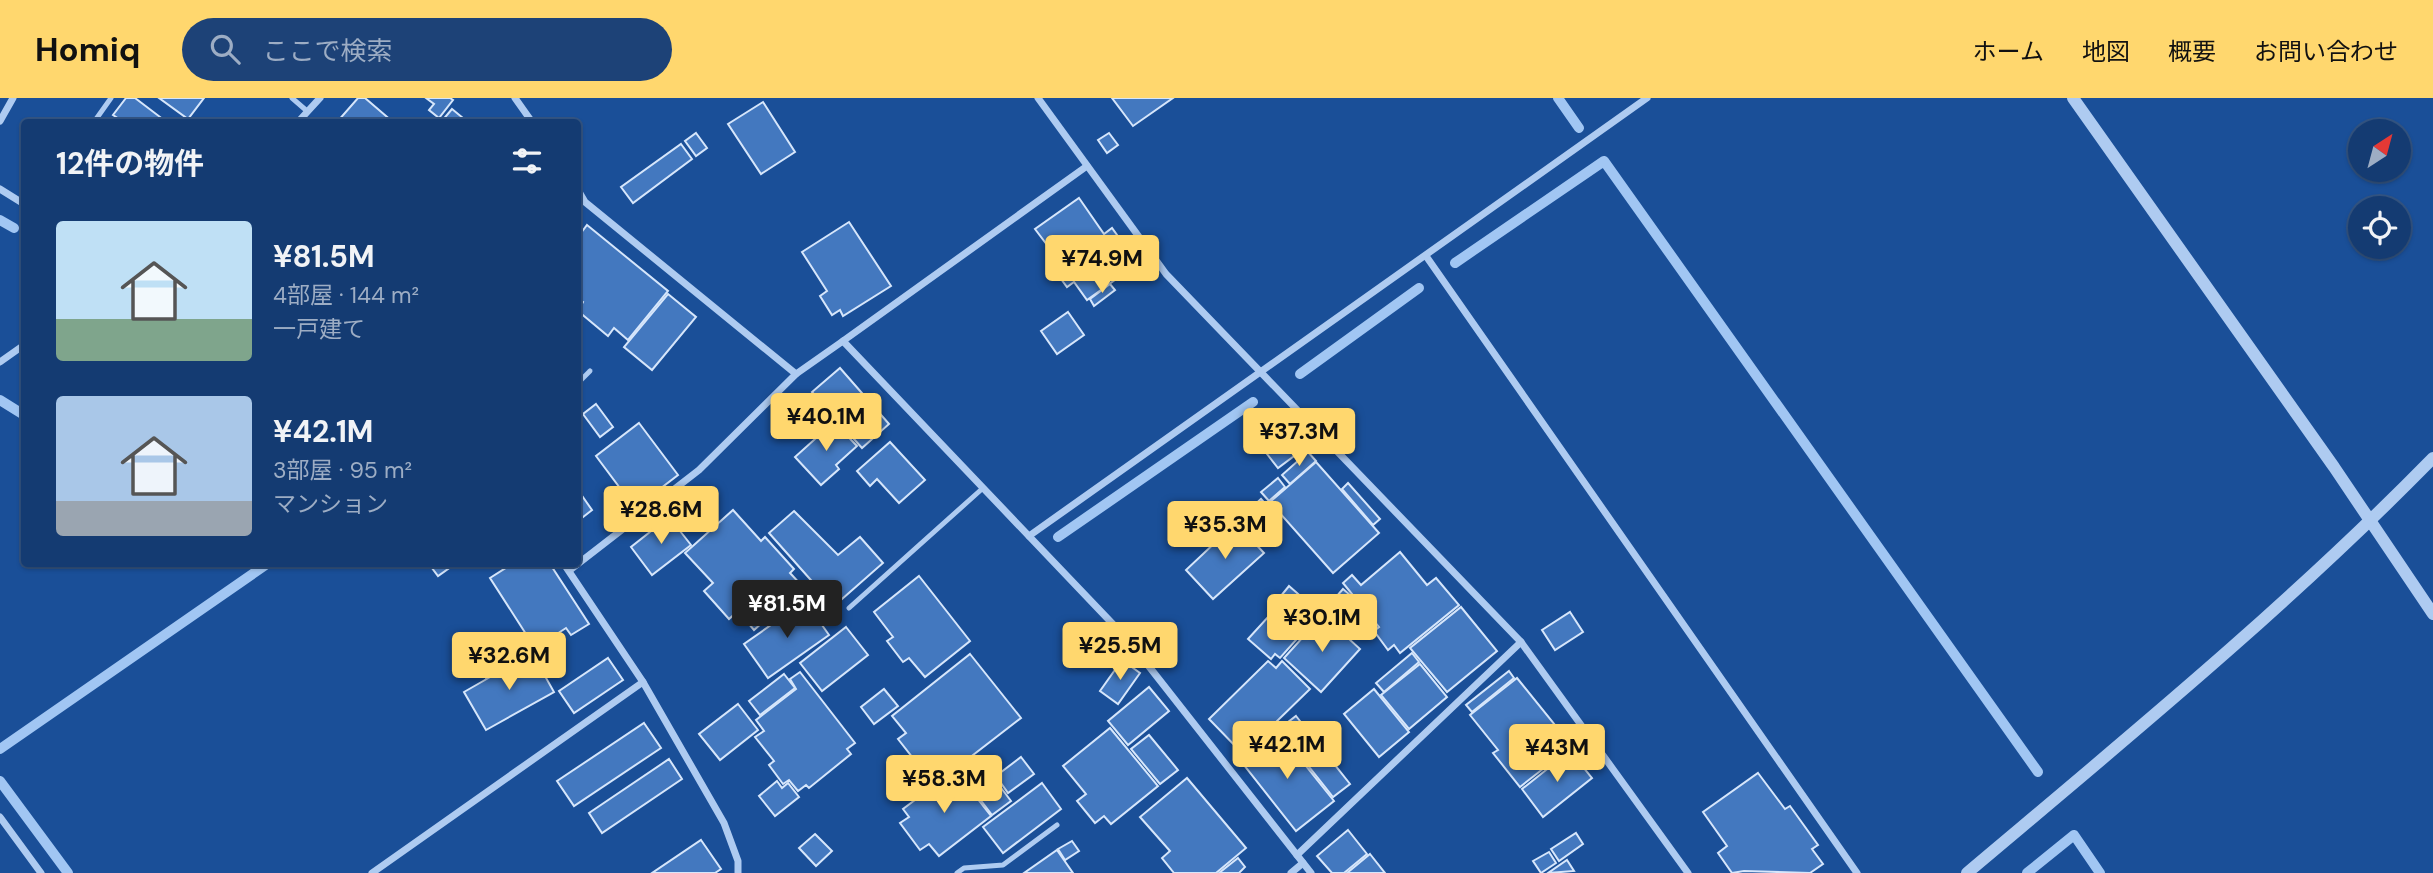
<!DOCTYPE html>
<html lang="ja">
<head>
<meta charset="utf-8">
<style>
	:root { --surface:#143b72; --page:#1d4277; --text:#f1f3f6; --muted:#9dadc4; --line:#335584; --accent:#ffd76e }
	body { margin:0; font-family:"DM Sans","Noto Sans JP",sans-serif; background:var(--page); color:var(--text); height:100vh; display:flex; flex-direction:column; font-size:26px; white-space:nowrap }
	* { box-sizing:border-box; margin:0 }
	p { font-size:23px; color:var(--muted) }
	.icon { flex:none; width:38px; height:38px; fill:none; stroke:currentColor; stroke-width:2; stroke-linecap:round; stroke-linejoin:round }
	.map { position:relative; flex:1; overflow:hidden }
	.sheet { position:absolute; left:21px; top:21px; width:560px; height:448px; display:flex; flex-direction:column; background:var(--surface); border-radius:7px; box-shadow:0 2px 5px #0004,0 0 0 2px var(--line) }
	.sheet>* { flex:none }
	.needle { width:46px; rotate:36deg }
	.controls { position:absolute; left:2348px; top:21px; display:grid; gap:14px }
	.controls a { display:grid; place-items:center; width:63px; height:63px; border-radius:50%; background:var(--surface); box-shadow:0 2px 5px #0004,0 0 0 2px var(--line); font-size:35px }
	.price { position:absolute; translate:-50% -60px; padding:0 16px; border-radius:7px; background:var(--accent); color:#111; font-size:23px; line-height:46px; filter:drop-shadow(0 2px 4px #0008) }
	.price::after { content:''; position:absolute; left:50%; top:42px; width:21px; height:16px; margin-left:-10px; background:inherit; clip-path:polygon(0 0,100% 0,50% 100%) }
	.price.current { background:#222; color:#fff }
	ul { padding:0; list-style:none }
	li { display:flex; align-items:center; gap:21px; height:175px; padding:0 35px }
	li span { display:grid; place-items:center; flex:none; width:196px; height:140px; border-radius:7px; color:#555 }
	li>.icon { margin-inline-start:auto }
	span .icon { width:84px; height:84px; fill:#fffc; stroke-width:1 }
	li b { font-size:30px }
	h2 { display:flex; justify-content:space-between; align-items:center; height:84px; padding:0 35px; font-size:30px }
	header { display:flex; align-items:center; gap:42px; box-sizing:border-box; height:98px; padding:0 35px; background:var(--accent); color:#111 }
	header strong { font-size:33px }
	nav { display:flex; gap:38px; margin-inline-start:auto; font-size:24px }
	.search { width:490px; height:63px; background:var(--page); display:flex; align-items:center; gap:18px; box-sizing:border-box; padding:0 24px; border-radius:38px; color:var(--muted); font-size:26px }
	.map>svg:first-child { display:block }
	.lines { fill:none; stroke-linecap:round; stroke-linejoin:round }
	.stream { stroke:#a1c6f3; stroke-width:10 }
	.building { fill:#4378bf; stroke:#d6e6fb; stroke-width:2 }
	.service { stroke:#aecbf1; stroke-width:5 }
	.minor { stroke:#aecbf1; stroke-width:7 }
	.tertiary { stroke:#aecbf1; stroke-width:12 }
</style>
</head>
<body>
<header>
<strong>Homiq</strong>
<div class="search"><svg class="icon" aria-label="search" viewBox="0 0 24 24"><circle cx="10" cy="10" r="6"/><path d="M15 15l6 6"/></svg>ここで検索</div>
<nav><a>ホーム</a><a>地図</a><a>概要</a><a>お問い合わせ</a></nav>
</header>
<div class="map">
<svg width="2433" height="775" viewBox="0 0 2433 775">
	<rect width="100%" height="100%" fill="#1a4f98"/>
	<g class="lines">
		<!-- stream -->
		<g class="stream">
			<path d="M1558,0L1579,30"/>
			<path d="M0,122L14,130"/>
			<path d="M1455,165L1604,63L2038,674"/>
			<path d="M1300,276L1419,190"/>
			<path d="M0,302L24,317"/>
			<path d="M1058,439L1253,304"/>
			<path d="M0,651L267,466"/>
			<path d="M0,683L68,775"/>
			<path d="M2027,775L2074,737L2100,775"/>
		</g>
	</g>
	<!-- building -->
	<g class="building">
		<path d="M126,0H135L164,22L162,24H124L113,17Z"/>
		<path d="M159,0H204L188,21Z"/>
		<path d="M358,0H365L393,24H337Z"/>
		<path d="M426,0H450L453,2L439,20L429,12L434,6Z"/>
		<path d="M1112,0H1173L1133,28Z"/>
		<path d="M763,4L795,54L761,76L728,26Z"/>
		<path d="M452,11L463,20L459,24H441Z"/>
		<path d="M696,35L707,50L696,58L685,43Z"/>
		<path d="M1109,35L1118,47L1107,55L1098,42Z"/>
		<path d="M681,46L692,61L633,105L621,89Z"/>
		<path d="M1079,100L1104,136L1112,130L1127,151L1119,156L1130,171L1087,202L1074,184L1067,189L1050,166L1057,160L1035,131Z"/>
		<path d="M849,124L891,188L843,218L840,212L832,217L820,198L827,193L802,154Z"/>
		<path d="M587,127L668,193L628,242L614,230L608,238L578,213L583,204L578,200V139Z"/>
		<path d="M1110,186L1115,192L1094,208L1090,201Z"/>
		<path d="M668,196L696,219L652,272L624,249Z"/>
		<path d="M1068,214L1084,237L1057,256L1041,233Z"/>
		<path d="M840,270L889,326L862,350L812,294Z"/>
		<path d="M596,306L613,329L600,339L583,316Z"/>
		<path d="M1280,316L1306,349L1278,370L1253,338Z"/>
		<path d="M834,324L857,348L836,367L839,371L821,387L795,359Z"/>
		<path d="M639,325L678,377L635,410L596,358Z"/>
		<path d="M890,344L925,382L899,405L877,381L870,388L857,373Z"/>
		<path d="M1308,354L1316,363L1290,386L1282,377Z"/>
		<path d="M1316,364L1379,435L1333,475L1270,404Z"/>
		<path d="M1278,380L1285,389L1269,403L1261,394Z"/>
		<path d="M1348,385L1380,421L1373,427L1342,391Z"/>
		<path d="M578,392L592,412L578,423Z"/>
		<path d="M1261,401L1277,419L1254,441L1237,423Z"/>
		<path d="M733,412L761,443L765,439L794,471L790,475L803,489L754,532L738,513L729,521L704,493L713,485L685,455Z"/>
		<path d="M794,413L838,457L860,439L883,465L834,508L769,435Z"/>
		<path d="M669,419L691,447L652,477L631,449Z"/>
		<path d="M1236,425L1264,455L1213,501L1186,472Z"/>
		<path d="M1400,454L1427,487L1436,480L1459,507L1400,555L1394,547L1388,552L1374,533L1379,529L1343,485L1352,477L1361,487Z"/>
		<path d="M429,466H455L438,478Z"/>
		<path d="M512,466H550L589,526L571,537L566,530L535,550L490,480Z"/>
		<path d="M919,478L970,543L925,579L909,560L903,564L887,543L893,539L874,514Z"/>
		<path d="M1289,488L1320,515L1280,560L1275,556L1271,561L1248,541L1279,507L1276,504Z"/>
		<path d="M1343,491L1350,497L1329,520L1323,514Z"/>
		<path d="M805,503L829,537L768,580L744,546Z"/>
		<path d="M1461,509L1497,553L1447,594L1410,550Z"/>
		<path d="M1570,514L1583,534L1555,552L1542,532Z"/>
		<path d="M1323,517L1360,551L1321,594L1284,560Z"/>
		<path d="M846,529L868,557L822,593L800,565Z"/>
		<path d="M523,541L531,554L486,580L478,566Z"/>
		<path d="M532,555L554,594L486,632L464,594Z"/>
		<path d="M1412,555L1419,564L1384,594L1376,585Z"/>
		<path d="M970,556L1021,620L942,681L928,663L920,669L898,641L906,635L892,618Z"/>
		<path d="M608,560L623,582L574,615L559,593Z"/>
		<path d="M1122,562L1140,575L1118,606L1100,593Z"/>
		<path d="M1268,563L1276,570L1282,563L1310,591L1243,656L1209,621Z"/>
		<path d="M1420,566L1447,599L1409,631L1381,597Z"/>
		<path d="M1509,573L1514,580L1472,614L1466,607Z"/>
		<path d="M800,574L855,645L847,651L851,656L809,690L806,687L798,693L789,682L783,686L769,667L774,663L755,639L764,633L756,622L796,591L790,581Z"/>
		<path d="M784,576L795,590L760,617L749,603Z"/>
		<path d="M1517,580L1572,648L1520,689L1493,655L1498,652L1470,617Z"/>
		<path d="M1149,589L1169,613L1128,647L1108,623Z"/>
		<path d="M884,591L898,608L874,626L861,609Z"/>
		<path d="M1374,591L1409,634L1379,659L1344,616Z"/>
		<path d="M738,606L758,632L720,662L699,636Z"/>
		<path d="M1296,618L1350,686L1333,699L1279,631Z"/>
		<path d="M644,625L661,650L574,708L557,683Z"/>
		<path d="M1110,630L1158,688L1111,726L1104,718L1095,725L1077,703L1086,696L1063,668Z"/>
		<path d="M1278,633L1334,703L1296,733L1240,662Z"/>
		<path d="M1149,637L1178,672L1160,686L1131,651Z"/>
		<path d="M1570,653L1592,680L1543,719L1522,691Z"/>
		<path d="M973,658L989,678L976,689L960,669Z"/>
		<path d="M1021,659L1034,676L1008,695L996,678Z"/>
		<path d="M669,661L682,681L602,735L589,715Z"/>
		<path d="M955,672L991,718L939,758L929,746L920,752L900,725L909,719L903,711Z"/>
		<path d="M1758,675L1785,711L1790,708L1818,747L1812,751L1823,766L1810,775L1744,773L1732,775L1718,755L1727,748L1703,714Z"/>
		<path d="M992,678L1011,703L992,717L973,692Z"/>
		<path d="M1187,680L1246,750L1216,775H1174L1162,760L1170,753L1140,719Z"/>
		<path d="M777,683L782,690L788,685L799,699L775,718L759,698Z"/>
		<path d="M1042,685L1061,711L1003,755L983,729Z"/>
		<path d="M1348,732L1367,756L1344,775H1332L1317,758Z"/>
		<path d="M1576,735L1583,746L1559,763L1551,751Z"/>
		<path d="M815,736L832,753L816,768L799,750Z"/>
		<path d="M701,742L721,771L715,775H652Z"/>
		<path d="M1072,743L1079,753L1065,762L1058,751Z"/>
		<path d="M1057,752L1073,775H1024Z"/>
		<path d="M1549,754L1556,765L1541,775L1533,763Z"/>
		<path d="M1370,756L1385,775H1347Z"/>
		<path d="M1238,760L1245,769L1239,775H1219Z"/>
		<path d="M1567,762L1574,773L1548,775Z"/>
	</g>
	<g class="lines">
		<!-- service -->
		<g class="service">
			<path d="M292,0L307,13"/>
			<path d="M94,24L111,0"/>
			<path d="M578,285L590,273"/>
			<path d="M849,510L983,390"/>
			<path d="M957,775L964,770L1003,767L1057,727"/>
		</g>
		<!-- minor -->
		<g class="minor">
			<path d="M515,0L532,24"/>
			<path d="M1038,0L1166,176L1521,544L1688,775"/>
			<path d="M0,23L13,0"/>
			<path d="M298,24L320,0"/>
			<path d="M0,91L24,106"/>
			<path d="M578,92L585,104L796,276L843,243L1129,543L1311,775"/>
			<path d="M1426,158L1857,775"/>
			<path d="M843,243L1087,68"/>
			<path d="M0,264L24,247"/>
			<path d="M1029,438L1647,0"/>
			<path d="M564,466L643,584L724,725L738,763V775"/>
			<path d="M570,472L699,372L796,276"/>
			<path d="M0,719L41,775"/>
			<path d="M1297,757L1521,544"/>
			<path d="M372,775L643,584"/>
			<path d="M1291,775L1303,765"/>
		</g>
		<!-- tertiary -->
		<g class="tertiary">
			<path d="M2073,0L2334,369L2433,516"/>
			<path d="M1967,775C2126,641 2287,509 2433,360"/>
		</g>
	</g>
</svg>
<div class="controls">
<a><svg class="needle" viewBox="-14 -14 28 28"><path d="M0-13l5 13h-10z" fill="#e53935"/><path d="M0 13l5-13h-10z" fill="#9dadc4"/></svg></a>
<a><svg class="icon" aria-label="locate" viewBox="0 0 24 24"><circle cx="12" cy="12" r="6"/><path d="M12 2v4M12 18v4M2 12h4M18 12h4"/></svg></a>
</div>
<b class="price" style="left:1102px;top:197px">¥74.9M</b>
<b class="price" style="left:826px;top:355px">¥40.1M</b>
<b class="price" style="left:1299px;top:370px">¥37.3M</b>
<b class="price" style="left:661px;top:448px">¥28.6M</b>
<b class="price" style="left:1225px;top:463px">¥35.3M</b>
<b class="price current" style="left:787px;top:542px">¥81.5M</b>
<b class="price" style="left:1322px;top:556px">¥30.1M</b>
<b class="price" style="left:1120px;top:584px">¥25.5M</b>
<b class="price" style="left:509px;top:594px">¥32.6M</b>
<b class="price" style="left:1287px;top:683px">¥42.1M</b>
<b class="price" style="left:1557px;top:686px">¥43M</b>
<b class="price" style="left:944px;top:717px">¥58.3M</b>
<section class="sheet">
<h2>12件の物件<svg class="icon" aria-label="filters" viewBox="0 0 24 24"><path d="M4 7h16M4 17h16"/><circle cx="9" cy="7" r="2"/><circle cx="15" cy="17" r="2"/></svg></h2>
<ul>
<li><span style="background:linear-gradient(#bfe0f5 70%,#7fa58c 0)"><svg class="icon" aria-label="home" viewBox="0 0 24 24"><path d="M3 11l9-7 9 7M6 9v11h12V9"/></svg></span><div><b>¥81.5M</b><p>4部屋 · 144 m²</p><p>一戸建て</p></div></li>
<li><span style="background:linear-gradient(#a9c7e8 75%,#9aa5b1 0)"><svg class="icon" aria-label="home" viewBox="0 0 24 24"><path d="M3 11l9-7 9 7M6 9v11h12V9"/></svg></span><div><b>¥42.1M</b><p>3部屋 · 95 m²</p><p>マンション</p></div></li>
</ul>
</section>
</div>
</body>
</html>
